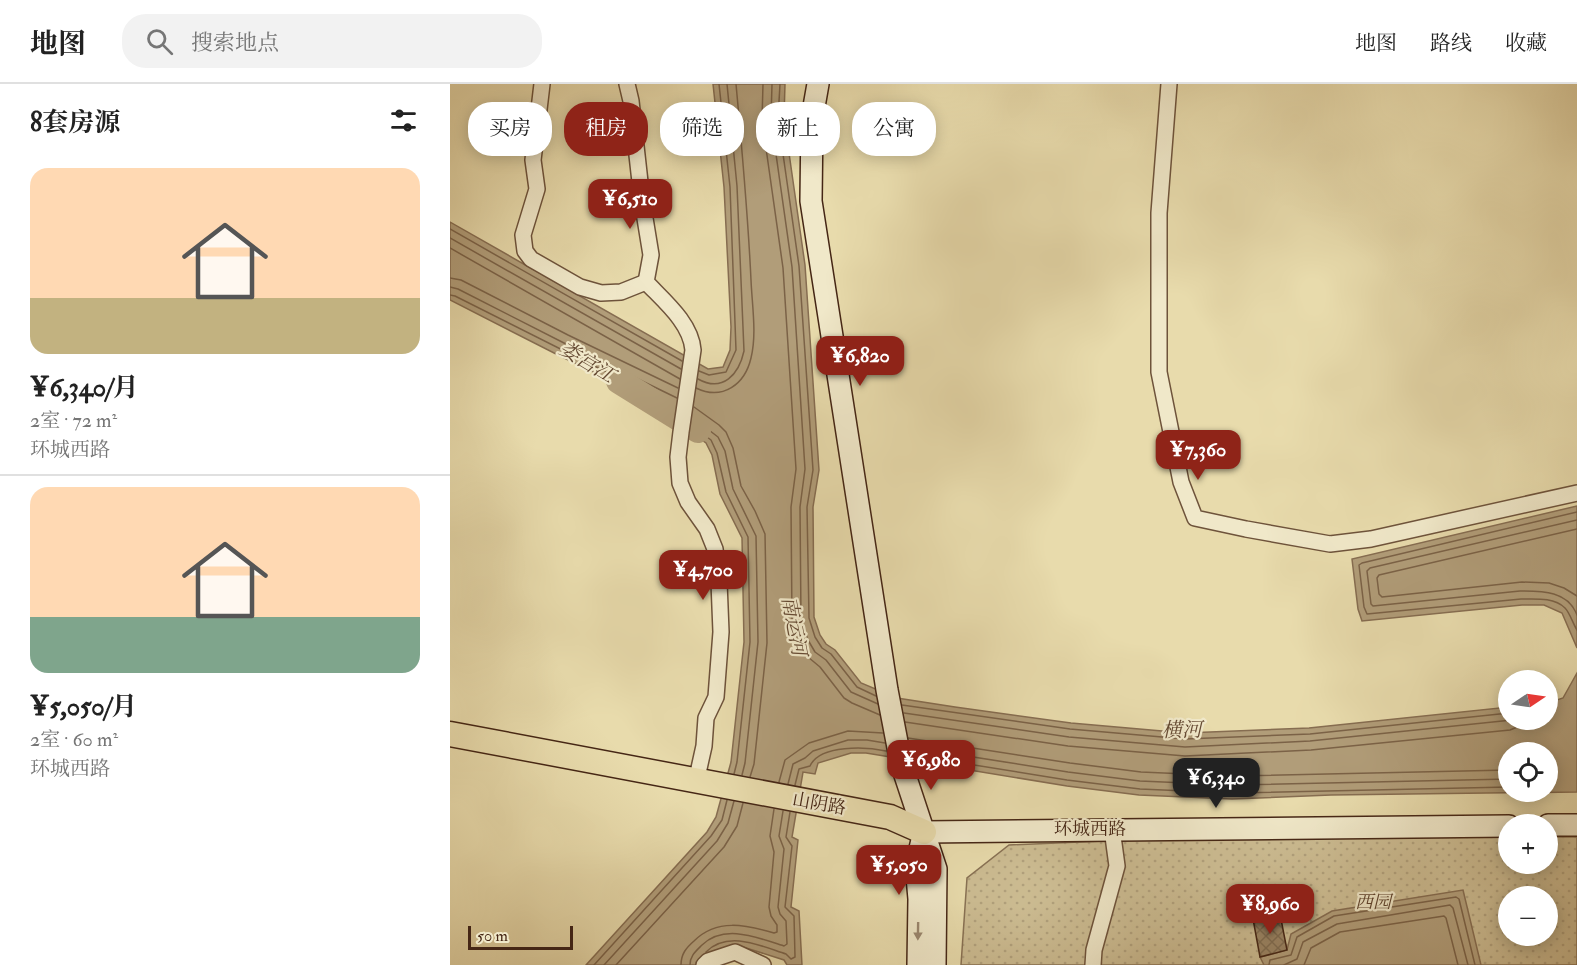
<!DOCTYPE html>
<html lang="zh">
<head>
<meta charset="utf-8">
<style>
	:root { --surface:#fff; --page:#f2f2f2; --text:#222; --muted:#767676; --line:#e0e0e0; --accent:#8f2418 }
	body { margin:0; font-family:"IM FELL Double Pica","Noto Serif SC",serif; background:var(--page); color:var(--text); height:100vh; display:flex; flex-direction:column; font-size:22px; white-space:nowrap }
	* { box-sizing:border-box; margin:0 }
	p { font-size:20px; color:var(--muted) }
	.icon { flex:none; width:33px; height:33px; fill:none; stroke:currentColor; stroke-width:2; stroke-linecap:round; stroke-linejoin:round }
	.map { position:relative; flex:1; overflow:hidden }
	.panel { display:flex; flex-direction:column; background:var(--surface); width:450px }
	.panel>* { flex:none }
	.guide { position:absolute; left:18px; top:18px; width:570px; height:54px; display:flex; gap:12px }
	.needle { width:39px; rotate:77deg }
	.fabs { position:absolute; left:1048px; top:586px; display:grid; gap:12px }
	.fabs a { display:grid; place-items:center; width:60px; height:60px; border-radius:50%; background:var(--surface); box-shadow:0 3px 15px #0003; font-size:30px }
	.scale { position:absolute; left:18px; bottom:15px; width:105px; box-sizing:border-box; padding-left:6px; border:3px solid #452615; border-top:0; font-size:16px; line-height:21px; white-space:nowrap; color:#452615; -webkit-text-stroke:4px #f0e8c9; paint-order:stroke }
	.price { position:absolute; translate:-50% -51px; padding:0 14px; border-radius:12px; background:var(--accent); color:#fff; font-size:20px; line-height:39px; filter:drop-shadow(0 2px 3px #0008) }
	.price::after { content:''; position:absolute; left:50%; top:36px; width:18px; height:14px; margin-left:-9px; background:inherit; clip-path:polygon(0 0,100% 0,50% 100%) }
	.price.selected { background:#222; color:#fff }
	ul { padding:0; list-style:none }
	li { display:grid; align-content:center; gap:12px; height:318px; padding:0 30px }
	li+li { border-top:2px solid var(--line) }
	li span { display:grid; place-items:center; height:186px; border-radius:18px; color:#555 }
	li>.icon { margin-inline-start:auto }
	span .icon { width:108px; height:108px; fill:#fffc; stroke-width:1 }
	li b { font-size:26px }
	h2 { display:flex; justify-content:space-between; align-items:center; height:72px; padding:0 30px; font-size:26px }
	.chip { padding:0 21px; border-radius:24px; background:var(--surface); box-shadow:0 3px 15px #0003; font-size:21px; line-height:54px }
	.chip.selected { background:var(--accent); color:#fff }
	header { display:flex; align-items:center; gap:36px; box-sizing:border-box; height:84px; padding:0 30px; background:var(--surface); border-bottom:2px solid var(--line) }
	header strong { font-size:28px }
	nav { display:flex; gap:33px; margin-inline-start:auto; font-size:21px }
	.search { width:420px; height:54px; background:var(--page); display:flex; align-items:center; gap:15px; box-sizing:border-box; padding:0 21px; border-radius:24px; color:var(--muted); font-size:22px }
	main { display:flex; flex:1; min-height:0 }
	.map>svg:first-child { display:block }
	.park { fill:url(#park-dots); stroke:#887154; stroke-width:1.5; fill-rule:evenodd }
	.water { fill:#b19d79; stroke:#866d51; stroke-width:1.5; fill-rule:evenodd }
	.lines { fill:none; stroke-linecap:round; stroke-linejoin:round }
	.shore { stroke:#7b6247; stroke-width:1.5 }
	.river { stroke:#b19d79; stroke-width:26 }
	.building { fill:url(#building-cross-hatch); stroke:#452615; stroke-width:1.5 }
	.minor-casing { stroke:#6e533b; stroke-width:18 }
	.secondary-casing { stroke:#452615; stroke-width:24 }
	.primary-casing { stroke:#452615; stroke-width:27 }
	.minor { stroke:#f0e8c9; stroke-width:15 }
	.secondary { stroke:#f0e8c9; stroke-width:21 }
	.primary { stroke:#e8dbac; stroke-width:24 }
	.oneway { fill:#9a876f }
	.labels { text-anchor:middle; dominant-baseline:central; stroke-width:4.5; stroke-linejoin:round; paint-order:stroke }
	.street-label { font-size:18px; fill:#452615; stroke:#f0e8c9 }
	.park-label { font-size:18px; font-style:italic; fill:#60442e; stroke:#f0e8c9 }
	.water-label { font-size:20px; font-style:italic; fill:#654a33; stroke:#f0e8c9 }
</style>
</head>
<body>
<header>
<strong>地图</strong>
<div class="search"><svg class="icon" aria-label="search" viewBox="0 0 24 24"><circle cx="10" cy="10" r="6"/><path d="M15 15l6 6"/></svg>搜索地点</div>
<nav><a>地图</a><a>路线</a><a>收藏</a></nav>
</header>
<main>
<section class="panel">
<h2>8套房源<svg class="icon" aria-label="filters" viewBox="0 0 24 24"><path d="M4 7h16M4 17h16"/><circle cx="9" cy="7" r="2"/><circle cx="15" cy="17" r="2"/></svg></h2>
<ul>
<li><span style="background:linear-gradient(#ffd9b3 70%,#c2b280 0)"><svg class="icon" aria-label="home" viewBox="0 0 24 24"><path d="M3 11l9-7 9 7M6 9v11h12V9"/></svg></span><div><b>¥6,340/月</b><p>2室 · 72 m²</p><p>环城西路</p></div></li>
<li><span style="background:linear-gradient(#ffd9b3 70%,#7fa58c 0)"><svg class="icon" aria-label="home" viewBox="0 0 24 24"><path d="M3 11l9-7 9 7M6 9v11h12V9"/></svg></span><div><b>¥5,050/月</b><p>2室 · 60 m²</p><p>环城西路</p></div></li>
</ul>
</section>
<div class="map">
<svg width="1127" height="881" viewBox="0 0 1127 881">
	<defs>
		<pattern id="park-dots" width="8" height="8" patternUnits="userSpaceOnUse" patternTransform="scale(1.5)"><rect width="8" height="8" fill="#ccbc92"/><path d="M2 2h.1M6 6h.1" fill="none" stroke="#b1a17d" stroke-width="1.8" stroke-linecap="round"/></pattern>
		<pattern id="building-cross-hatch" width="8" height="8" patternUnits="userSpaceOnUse" patternTransform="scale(1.5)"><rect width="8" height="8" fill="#9a8464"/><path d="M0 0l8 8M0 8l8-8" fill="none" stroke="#7f6c51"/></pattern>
	</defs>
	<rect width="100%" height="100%" fill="#e8dbac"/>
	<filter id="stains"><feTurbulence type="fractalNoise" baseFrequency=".00333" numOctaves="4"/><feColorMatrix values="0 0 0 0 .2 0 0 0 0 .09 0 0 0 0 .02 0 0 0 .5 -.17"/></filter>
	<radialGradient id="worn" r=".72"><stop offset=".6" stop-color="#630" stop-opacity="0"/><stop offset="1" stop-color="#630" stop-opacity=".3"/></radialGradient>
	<!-- park -->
	<path class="park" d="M1059,753V780H1098V753H1127V881H511L517,794L559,761L700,755ZM1059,813H1098V852H1059Z"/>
	<!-- water -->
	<g class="water">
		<path d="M263,0H335L334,34L355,181L369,386L363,423L364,533L370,551L376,560L385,566L411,599L447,614L505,623L621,639L735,649L859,644L1059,623V636H1098V619L1113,614L1127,589V708L881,711L782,715L689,711L617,702L416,669H401L368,679L365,690L353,688L342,753L348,756L341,823L349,827L352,881H337L334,876L293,863H279L251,881H136L257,748L266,733L281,678L294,558L292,454L270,410L262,371L256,359L219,334L220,325L108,271L0,216V138L258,285L273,283L280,266L281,243L274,103ZM1059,669H1098V708H1059Z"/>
		<path d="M1127,422V564L1112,529L1094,521H1072L912,537L908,525L902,475Z"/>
		<path d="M1013,806L1031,881H814L810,873L837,866L841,850L882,827Z"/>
	</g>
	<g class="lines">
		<!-- shore -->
		<g class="shore">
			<path d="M313,0L312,36L333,184L346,385L341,423L342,537L350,560L358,573L370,583L394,614L402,619L430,631"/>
			<path d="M322,0L321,35L342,183L355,385L350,423L351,536L358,556L365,568L376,576L401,608L428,620"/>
			<path d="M330,0L328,35L349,182L363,386L357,423L359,534L365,553L372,564L381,570L407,603L426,612"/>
			<path d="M0,145L232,277"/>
			<path d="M0,154L231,285"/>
			<path d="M0,164L230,295"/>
			<path d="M0,194L11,196L118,251L228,304"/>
			<path d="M0,203L8,205L114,259L227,314"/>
			<path d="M0,211L5,212L226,323"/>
			<path d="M249,287L259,291L276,288L286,266L280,103L269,0"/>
			<path d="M248,295C273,309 289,290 294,267L287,102L277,0"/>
			<path d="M246,304C273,317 295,300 301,274C307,250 302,221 301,196C298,131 292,65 286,0"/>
			<path d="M244,323L269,341L276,348L283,364L291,402L305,427L315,450L317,559L304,680L300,693"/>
			<path d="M242,333L268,353L275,367L283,405L306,452L308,558L295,679L292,691"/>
			<path d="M241,341L261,356L267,369L276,408L298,453L300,558L287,678L284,690"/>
			<path d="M1127,428L912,479L909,481L914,523L917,530L1071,515C1085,515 1104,513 1115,524C1120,529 1123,540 1127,546"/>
			<path d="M1127,436L920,484L917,487L921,520L923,522L1070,507C1093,507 1118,507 1127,531"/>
			<path d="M1127,445L929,491L927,494L929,510L932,513L1072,498L1099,499L1114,504L1127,512"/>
			<path d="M452,621L620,645L735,655L860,650L1059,629"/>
			<path d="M454,629L619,653L735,663L860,657L1062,636"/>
			<path d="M455,638L618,662L735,672L861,666L1060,646L1070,642L1077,636"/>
			<path d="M458,654L620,679L691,688L782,692L1059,686"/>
			<path d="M460,663L618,688L690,697L782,701L1059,695"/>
			<path d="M462,671L617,696L690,705L782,709L1059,703"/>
			<path d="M329,698L335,676L359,659L398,647L433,649"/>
			<path d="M338,700L343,680L355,674L363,667L398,656H417L435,659"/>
			<path d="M345,701L349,685L360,682C370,660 417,663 436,667"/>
			<path d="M256,868C278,846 311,862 336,870L341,875L345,873L344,832L335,823L342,762L336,753L340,728"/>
			<path d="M144,881L261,752L272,736L277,716"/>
			<path d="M154,881L267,757L278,739L284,717"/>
			<path d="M166,881L274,763L287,742L293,719"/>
			<path d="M231,881C231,870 236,864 244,857C267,834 296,841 324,849L327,848V841L321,832L319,823L324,768L320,752L324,725"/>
			<path d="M240,881C240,872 245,868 252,861C275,839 308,854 334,862L337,860L336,837L330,830L328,823L334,765L329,752L333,727"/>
			<path d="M819,881L820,876L841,871L847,853L884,832L1006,813L1009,815L1025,881"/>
			<path d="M834,881L847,875L853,858L887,840L1000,821L1003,824L1018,881"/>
			<path d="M854,881L861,864L890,848L994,832L996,834L1008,881"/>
		</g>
		<!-- river -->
		<path class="river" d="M169,297L248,346"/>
	</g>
	<!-- building -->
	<path class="building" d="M830,830L837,866L810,873L803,835Z"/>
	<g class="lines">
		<!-- minor casing -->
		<g class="minor-casing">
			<g id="minor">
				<path d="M92,0L83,76L87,105L73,151L75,167L81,175L130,203L151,209L171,208L196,198"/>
				<path d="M177,0L181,17L192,116L201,171L196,198C214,217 241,239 243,266L231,348L228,373L230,399L238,418L257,445L265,465L269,498L271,548L266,613L256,634L254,662L246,698"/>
				<path d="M719,0L709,129V288L731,398L745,434L796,445L880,460L921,455L1127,409"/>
				<path d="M254,881L258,877L285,868L313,881"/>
				<path d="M643,881L644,866L667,782L662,745"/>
			</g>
		</g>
		<!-- secondary casing -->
		<g class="secondary-casing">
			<g id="secondary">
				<path d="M368,0L362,34L361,117L437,606L451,679L486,785L485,881"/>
				<path d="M1098,741H1127"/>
				<path d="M474,748L1059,742"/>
				<path d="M468,881L469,815L466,781L474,748"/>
			</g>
		</g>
		<!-- primary casing -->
		<g class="primary-casing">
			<path id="primary" d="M0,650L440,733L474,748"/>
		</g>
		<!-- minor -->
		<use href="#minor" class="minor"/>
		<!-- secondary -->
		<use href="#secondary" class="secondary"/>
		<!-- primary -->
		<use href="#primary" class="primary"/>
	</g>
	<!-- one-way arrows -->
	<defs><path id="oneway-solid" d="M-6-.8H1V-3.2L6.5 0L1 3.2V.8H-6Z" transform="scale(1.5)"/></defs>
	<use class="oneway" href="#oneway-solid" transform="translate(468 847) rotate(91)"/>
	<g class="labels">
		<!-- street labels -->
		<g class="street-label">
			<text transform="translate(369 720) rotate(10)">山阴路</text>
			<text x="640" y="745">环城西路</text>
		</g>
		<!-- park labels -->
		<g class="park-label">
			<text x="923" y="818">西园</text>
		</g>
		<!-- water labels -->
		<g class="water-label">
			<text transform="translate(137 278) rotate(31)">娄宫江</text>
			<text transform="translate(344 542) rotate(79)">南运河</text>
			<text transform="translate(732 646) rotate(-1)">横河</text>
		</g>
	</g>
	<rect width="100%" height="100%" filter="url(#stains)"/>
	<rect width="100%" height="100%" fill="url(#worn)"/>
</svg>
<div class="fabs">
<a><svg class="needle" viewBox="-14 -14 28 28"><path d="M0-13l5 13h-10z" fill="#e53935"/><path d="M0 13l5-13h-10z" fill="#767676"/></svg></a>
<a><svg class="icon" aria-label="locate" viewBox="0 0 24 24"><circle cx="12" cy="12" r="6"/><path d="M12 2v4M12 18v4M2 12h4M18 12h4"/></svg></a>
<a>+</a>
<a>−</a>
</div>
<div class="scale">50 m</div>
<b class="price" style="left:180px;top:146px">¥6,510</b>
<b class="price" style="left:410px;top:303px">¥6,820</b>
<b class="price" style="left:748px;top:397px">¥7,360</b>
<b class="price" style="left:253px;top:517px">¥4,700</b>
<b class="price" style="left:481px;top:707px">¥6,980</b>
<b class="price selected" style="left:766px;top:725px">¥6,340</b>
<b class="price" style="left:449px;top:812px">¥5,050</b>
<b class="price" style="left:820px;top:851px">¥8,960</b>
<div class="guide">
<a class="chip">买房</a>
<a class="chip selected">租房</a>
<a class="chip">筛选</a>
<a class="chip">新上</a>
<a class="chip">公寓</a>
</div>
</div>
</main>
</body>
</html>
